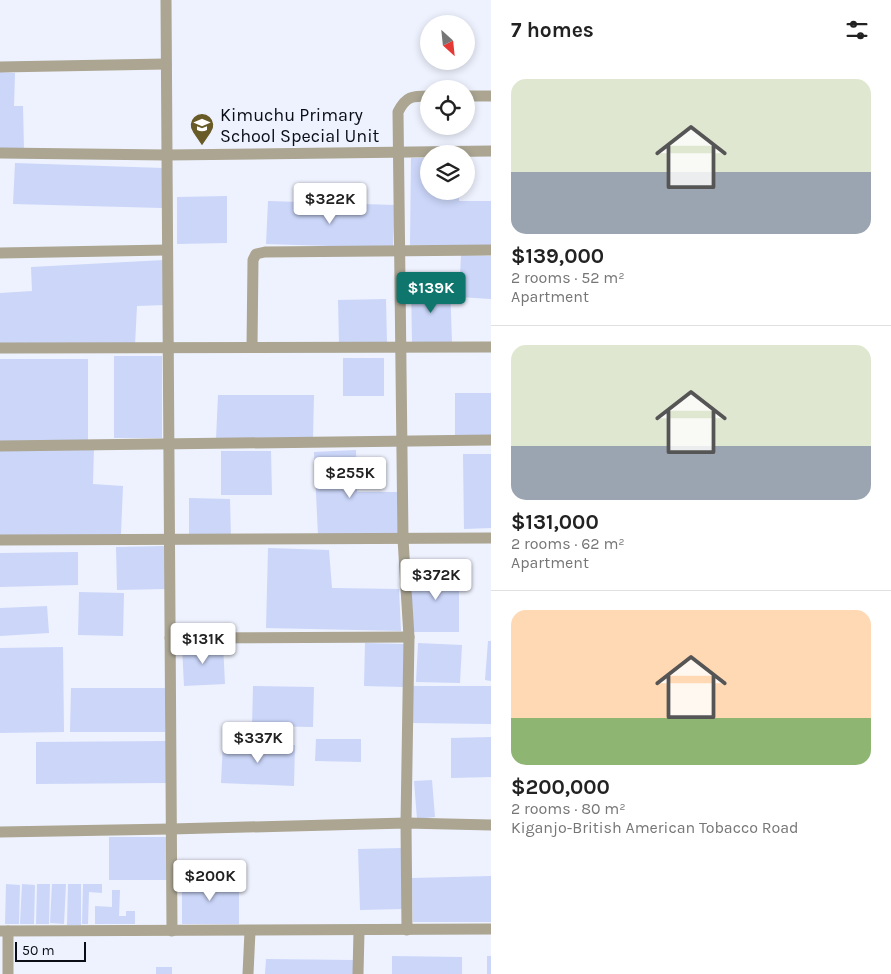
<!DOCTYPE html>
<html lang="en">
<head>
<meta charset="utf-8">
<style>
	:root { --surface:#fff; --page:#f6f6f6; --text:#222; --muted:#767676; --line:#e0e0e0; --accent:#0f766e }
	body { margin:0; font-family:Karla,sans-serif; background:var(--page); color:var(--text); height:100vh; display:flex; flex-direction:column; font-size:19px; white-space:nowrap }
	* { box-sizing:border-box; margin:0 }
	p { font-size:16px; color:var(--muted) }
	.icon { flex:none; width:28px; height:28px; fill:none; stroke:currentColor; stroke-width:2; stroke-linecap:round; stroke-linejoin:round }
	.map { position:relative; flex:1; overflow:hidden }
	.details { display:flex; flex-direction:column; background:var(--surface); width:400px }
	.details>* { flex:none }
	.needle { width:32px; rotate:153deg }
	.controls { position:absolute; left:420px; top:15px; display:grid; gap:10px }
	.controls a { display:grid; place-items:center; width:55px; height:55px; border-radius:50%; background:var(--surface); box-shadow:0 2px 8px #0003; font-size:25px }
	.scale { position:absolute; left:15px; bottom:12px; width:71px; box-sizing:border-box; padding-left:5px; border:2px solid #0a0d16; border-top:0; font-size:14px; line-height:18px; white-space:nowrap; color:#0a0d16; -webkit-text-stroke:4px #eef2fe; paint-order:stroke }
	.price { position:absolute; translate:-50% -42px; padding:0 11px; border-radius:5px; background:#fff; color:#222; font-size:16px; line-height:32px; filter:drop-shadow(0 1px 2px #0008) }
	.price::after { content:''; position:absolute; left:50%; top:30px; width:15px; height:11px; margin-left:-8px; background:inherit; clip-path:polygon(0 0,100% 0,50% 100%) }
	.price.current { background:var(--accent); color:#fff }
	ul { padding:0; list-style:none }
	li { display:grid; align-content:center; gap:10px; height:265px; padding:0 20px }
	li+li { border-top:1px solid var(--line) }
	li span { display:grid; place-items:center; height:155px; border-radius:15px; color:#555 }
	li>.icon { margin-inline-start:auto }
	span .icon { width:90px; height:90px; fill:#fffc; stroke-width:1 }
	li b { font-size:21px }
	h2 { display:flex; justify-content:space-between; align-items:center; height:60px; padding:0 20px; font-size:21px }
	main { display:flex; flex:1; min-height:0 }
	.map>svg:first-child { display:block }
	.building { fill:#cbd6f9 }
	.lines { fill:none; stroke-linecap:round; stroke-linejoin:round }
	.minor { stroke:#aba592; stroke-width:11 }
	.labels { text-anchor:middle; dominant-baseline:central; stroke-width:4; stroke-linejoin:round; paint-order:stroke }
	.poi-label { font-size:18px; fill:#0a0d16; stroke:#eef2fe; text-anchor:start }
</style>
</head>
<body>
<main>
<div class="map">
<svg width="491" height="974" viewBox="0 0 491 974">
	<rect width="100%" height="100%" fill="#eef2fe"/>
	<!-- building -->
	<g class="building">
		<path d="M0,72L15,73L14,106H23L24,150H0Z"/>
		<path d="M411,158H429V191H459V201H491V247L410,245Z"/>
		<path d="M15,163L163,168L162,208L13,204Z"/>
		<path d="M227,196V243L177,244V197Z"/>
		<path d="M268,201L395,205L393,248L266,244Z"/>
		<path d="M461,255L491,256V299L459,297Z"/>
		<path d="M164,260L166,305L137,306L135,345L0,344V293L32,291L31,267Z"/>
		<path d="M450,285L452,342L412,343L411,286Z"/>
		<path d="M386,299L387,344L339,345L338,300Z"/>
		<rect x="114" y="356" width="48" height="82"/>
		<rect x="343" y="358" width="41" height="38"/>
		<rect x="0" y="359" width="88" height="84"/>
		<rect x="455" y="393" width="36" height="42"/>
		<path d="M218,395H314L313,439H216Z"/>
		<path d="M94,447L93,484L123,486L121,534L0,537V448Z"/>
		<path d="M356,450L357,492H399L398,534L318,535L314,452Z"/>
		<path d="M221,451H271L272,495H221Z"/>
		<path d="M463,454H491V528L464,529Z"/>
		<path d="M189,498L230,499L231,538H189Z"/>
		<path d="M165,546L166,589L117,590L116,547Z"/>
		<path d="M268,548L329,550L332,588L399,589L401,631L266,628Z"/>
		<path d="M78,552V585L0,587V553Z"/>
		<rect x="412" y="570" width="47" height="62"/>
		<path d="M79,592L124,593L123,636L78,635Z"/>
		<path d="M47,606L49,633L0,636V608Z"/>
		<path d="M488,641H491V681L485,680Z"/>
		<path d="M365,643L404,644L403,687L364,686Z"/>
		<path d="M418,643L462,645L460,683L416,682Z"/>
		<path d="M223,644L225,684L184,686L182,646Z"/>
		<path d="M63,647L64,732L0,733V648Z"/>
		<path d="M253,686L314,687L313,727L252,726Z"/>
		<path d="M413,686H491V724L413,723Z"/>
		<path d="M71,688H166L165,732H70Z"/>
		<path d="M491,737V777L451,778V738Z"/>
		<path d="M316,739H361V762L315,761Z"/>
		<path d="M167,741L166,783L36,784V742Z"/>
		<path d="M223,742L295,745L294,786L221,783Z"/>
		<path d="M432,780L435,817L417,819L414,781Z"/>
		<path d="M109,837H169L168,880H109Z"/>
		<path d="M401,848L403,909L360,910L358,849Z"/>
		<path d="M491,876V922H413L412,878Z"/>
		<rect x="182" y="879" width="57" height="45"/>
		<path d="M6,884L20,885L19,924H5Z"/>
		<path d="M22,884L35,885L34,924H20Z"/>
		<path d="M37,884H50L49,924H36Z"/>
		<path d="M52,884H66L64,924L50,923Z"/>
		<path d="M68,884H81V925H67Z"/>
		<path d="M83,884H102V893L89,892L88,924H82Z"/>
		<path d="M112,890H120L119,916H126V911H135V924H95V906L112,907Z"/>
		<path d="M392,956L462,957V974H392Z"/>
		<rect x="487" y="956" width="4" height="18"/>
		<path d="M266,959L353,960V974H265Z"/>
		<rect x="156" y="967" width="16" height="7"/>
	</g>
	<g class="lines">
		<!-- minor -->
		<g class="minor">
			<path d="M166,0L172,931"/>
			<path d="M0,67L166,64"/>
			<path d="M466,96H491"/>
			<path d="M0,153L167,155L491,151"/>
			<path d="M0,253L167,250"/>
			<path d="M252,347L253,260L256,254L265,252L491,250"/>
			<path d="M0,348L491,347"/>
			<path d="M0,446L491,440"/>
			<path d="M0,540L491,538"/>
			<path d="M170,638L409,637"/>
			<path d="M0,832L171,829L406,823L491,825"/>
			<path d="M407,930L406,823L409,637L403,539L398,112C406,96 412,96 429,96"/>
			<path d="M0,931L491,929"/>
			<path d="M8,931V974"/>
			<path d="M248,974L250,931"/>
			<path d="M358,974L359,931"/>
		</g>
	</g>
	<!-- icons -->
	<defs>
		<g id="school-pin" transform="scale(1.25)"><path d="M0 17L-7.5 6A9.5 9.5 0 1 1 7.5 6Z" fill="#695b28" stroke="#eef2fe"/><path d="M0-5L7-2L0 1L-7-2ZM-4 1L0 2.5L4 1V4Q0 6-4 4Z" fill="#fff"/></g>
	</defs>
	<g fill-rule="evenodd">
		<use href="#school-pin" x="202" y="125"/>
	</g>
	<g class="labels">
		<!-- poi labels -->
		<g class="poi-label">
			<text x="220" y="115">Kimuchu Primary<tspan x="220" dy="21">School Special Unit</tspan></text>
		</g>
	</g>
</svg>
<div class="controls">
<a><svg class="needle" viewBox="-14 -14 28 28"><path d="M0-13l5 13h-10z" fill="#e53935"/><path d="M0 13l5-13h-10z" fill="#767676"/></svg></a>
<a><svg class="icon" aria-label="locate" viewBox="0 0 24 24"><circle cx="12" cy="12" r="6"/><path d="M12 2v4M12 18v4M2 12h4M18 12h4"/></svg></a>
<a><svg class="icon" aria-label="layers" viewBox="0 0 24 24"><path d="M12 4l9 5-9 5-9-5zM3 14l9 5 9-5"/></svg></a>
</div>
<div class="scale">50 m</div>
<b class="price" style="left:330px;top:225px">$322K</b>
<b class="price current" style="left:431px;top:314px">$139K</b>
<b class="price" style="left:350px;top:499px">$255K</b>
<b class="price" style="left:436px;top:601px">$372K</b>
<b class="price" style="left:203px;top:665px">$131K</b>
<b class="price" style="left:258px;top:764px">$337K</b>
<b class="price" style="left:210px;top:902px">$200K</b>
</div>
<section class="details">
<h2>7 homes<svg class="icon" aria-label="filters" viewBox="0 0 24 24"><path d="M4 7h16M4 17h16"/><circle cx="9" cy="7" r="2"/><circle cx="15" cy="17" r="2"/></svg></h2>
<ul>
<li><span style="background:linear-gradient(#dfe7d0 60%,#9aa5b1 0)"><svg class="icon" aria-label="home" viewBox="0 0 24 24"><path d="M3 11l9-7 9 7M6 9v11h12V9"/></svg></span><div><b>$139,000</b><p>2 rooms · 52 m²</p><p>Apartment</p></div></li>
<li><span style="background:linear-gradient(#dfe7d0 65%,#9aa5b1 0)"><svg class="icon" aria-label="home" viewBox="0 0 24 24"><path d="M3 11l9-7 9 7M6 9v11h12V9"/></svg></span><div><b>$131,000</b><p>2 rooms · 62 m²</p><p>Apartment</p></div></li>
<li><span style="background:linear-gradient(#ffd9b3 70%,#8fb573 0)"><svg class="icon" aria-label="home" viewBox="0 0 24 24"><path d="M3 11l9-7 9 7M6 9v11h12V9"/></svg></span><div><b>$200,000</b><p>2 rooms · 80 m²</p><p>Kiganjo-British American Tobacco Road</p></div></li>
</ul>
</section>
</main>
</body>
</html>
